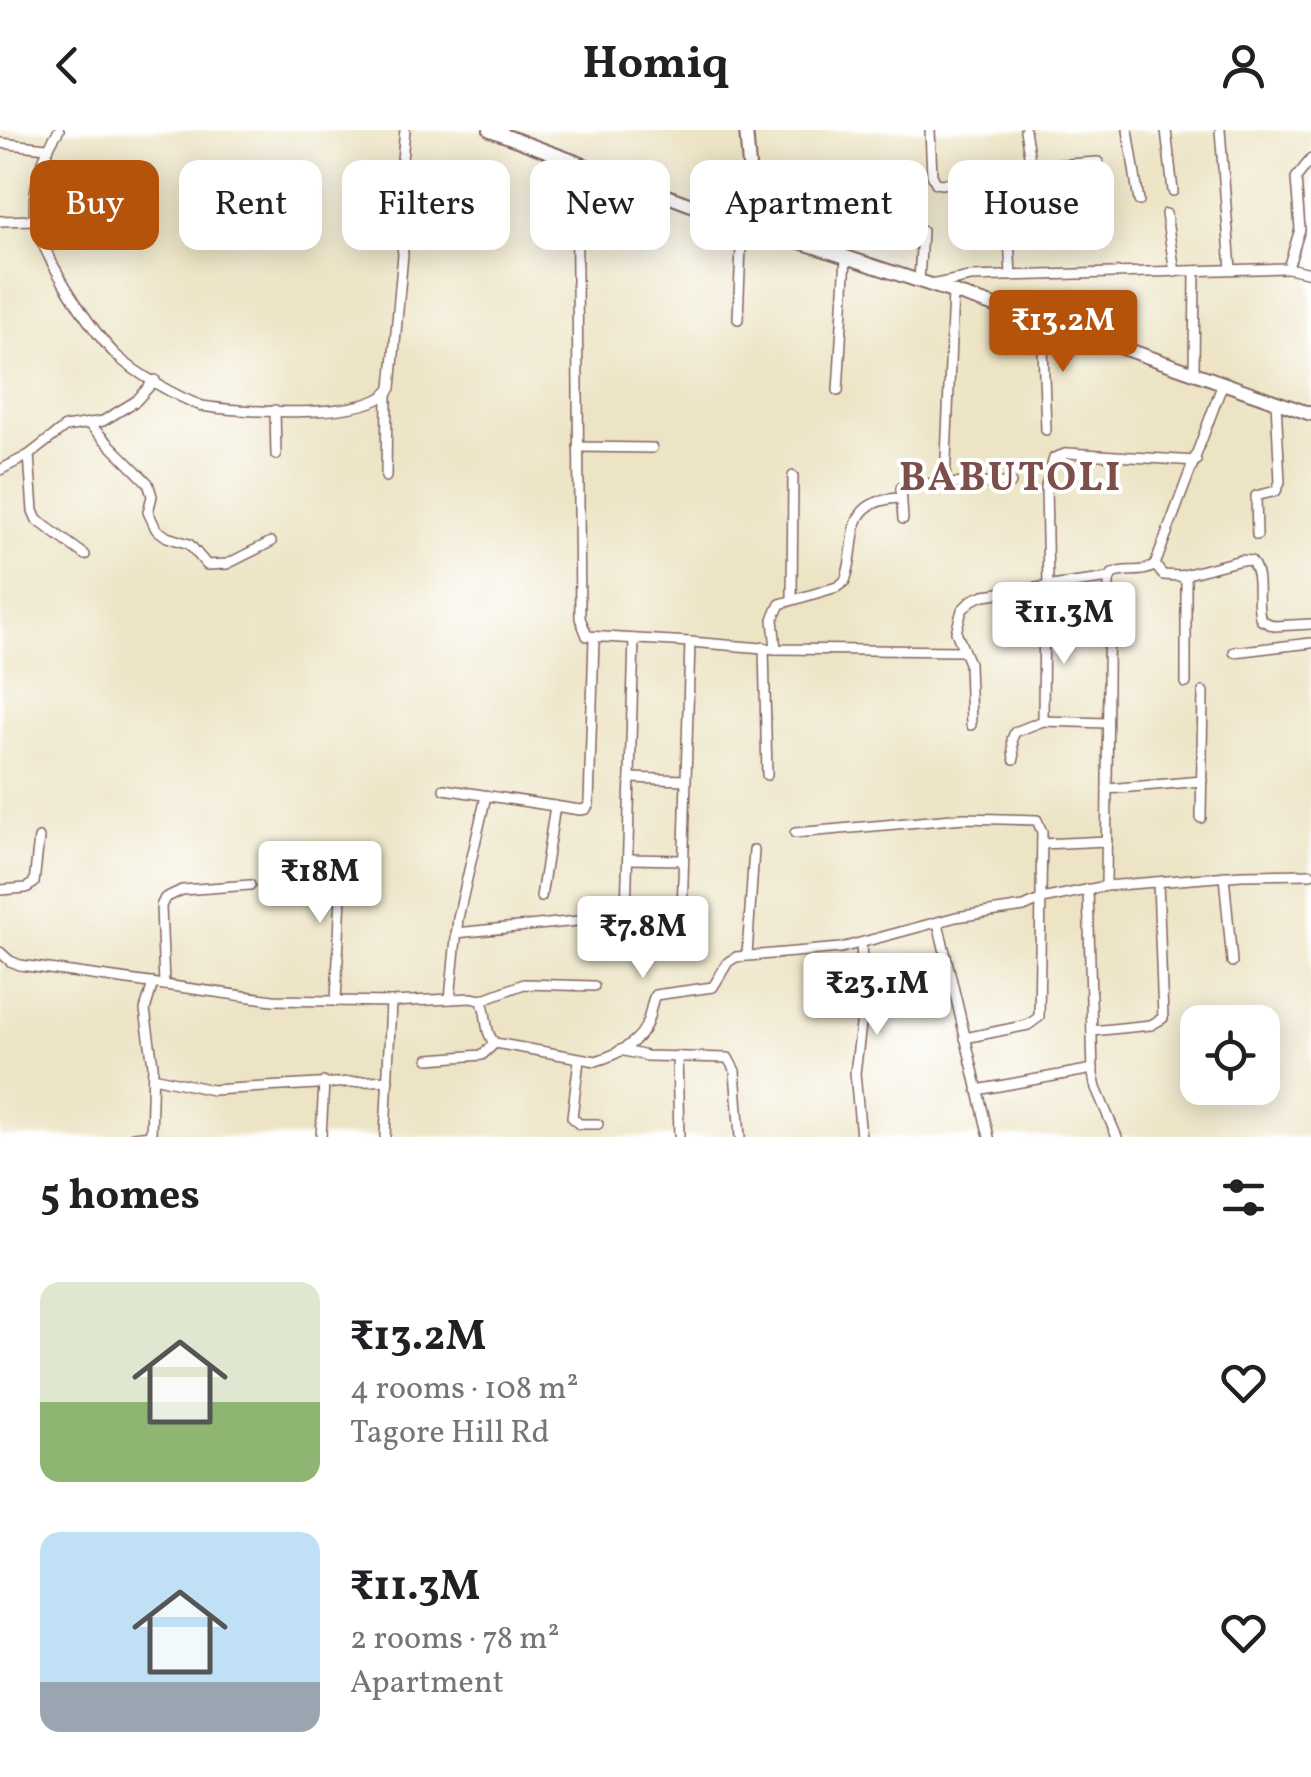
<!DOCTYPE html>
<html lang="en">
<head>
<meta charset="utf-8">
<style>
	:root { --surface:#fff; --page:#f2f2f2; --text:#202124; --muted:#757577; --accent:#b45309 }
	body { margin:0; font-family:Vollkorn,serif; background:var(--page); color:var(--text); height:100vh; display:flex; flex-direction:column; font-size:38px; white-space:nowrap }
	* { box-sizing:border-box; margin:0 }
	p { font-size:32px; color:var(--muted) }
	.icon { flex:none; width:55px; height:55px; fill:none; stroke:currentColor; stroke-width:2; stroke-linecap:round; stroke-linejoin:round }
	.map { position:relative; height:1007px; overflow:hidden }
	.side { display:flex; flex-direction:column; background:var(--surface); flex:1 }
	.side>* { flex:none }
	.guide { position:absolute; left:30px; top:30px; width:1252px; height:90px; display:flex; gap:20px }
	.fabs { position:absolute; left:1180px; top:875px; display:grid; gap:20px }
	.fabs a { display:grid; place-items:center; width:100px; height:100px; border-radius:20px; background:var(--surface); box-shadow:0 5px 25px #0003; font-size:50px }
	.price { position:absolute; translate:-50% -85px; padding:0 22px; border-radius:10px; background:#fff; color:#222; font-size:32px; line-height:65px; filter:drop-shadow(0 2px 5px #0008) }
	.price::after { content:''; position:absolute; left:50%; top:60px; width:30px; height:22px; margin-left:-15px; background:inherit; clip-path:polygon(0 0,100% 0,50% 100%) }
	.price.selected { background:var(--accent); color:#fff }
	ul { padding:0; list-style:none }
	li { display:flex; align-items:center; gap:30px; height:250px; padding:0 40px }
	li span { display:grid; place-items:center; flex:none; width:280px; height:200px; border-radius:20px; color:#555 }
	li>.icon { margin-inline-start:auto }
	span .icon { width:120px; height:120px; fill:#fffc; stroke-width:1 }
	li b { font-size:42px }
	h2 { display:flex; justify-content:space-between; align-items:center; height:120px; padding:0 40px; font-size:42px }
	.tag { padding:0 35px; border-radius:20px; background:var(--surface); box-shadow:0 5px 25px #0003; font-size:35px; line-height:90px }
	.tag.selected { background:var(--accent); color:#fff }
	header { display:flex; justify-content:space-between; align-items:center; height:130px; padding:0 40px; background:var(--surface); font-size:45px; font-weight:700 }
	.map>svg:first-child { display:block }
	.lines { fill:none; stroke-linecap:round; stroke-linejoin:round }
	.street-casing { stroke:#836461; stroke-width:12 }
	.secondary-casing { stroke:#836461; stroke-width:16 }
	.street { stroke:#fff; stroke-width:9 }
	.secondary { stroke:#fff; stroke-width:12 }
	.labels { text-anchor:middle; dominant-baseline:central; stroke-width:8; stroke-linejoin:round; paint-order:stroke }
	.district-label { font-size:40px; font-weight:bold; letter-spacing:2.5px; fill:#7d4f4b; stroke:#fff }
</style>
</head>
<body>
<header><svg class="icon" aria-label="back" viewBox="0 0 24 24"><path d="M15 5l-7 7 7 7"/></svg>Homiq<svg class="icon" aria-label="person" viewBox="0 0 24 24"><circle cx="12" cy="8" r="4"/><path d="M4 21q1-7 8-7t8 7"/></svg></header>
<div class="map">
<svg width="1311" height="1007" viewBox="0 0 1311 1007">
	<rect width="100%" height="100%" fill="#fff"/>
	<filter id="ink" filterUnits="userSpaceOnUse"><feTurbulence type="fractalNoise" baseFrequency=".01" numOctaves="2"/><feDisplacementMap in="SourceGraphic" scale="20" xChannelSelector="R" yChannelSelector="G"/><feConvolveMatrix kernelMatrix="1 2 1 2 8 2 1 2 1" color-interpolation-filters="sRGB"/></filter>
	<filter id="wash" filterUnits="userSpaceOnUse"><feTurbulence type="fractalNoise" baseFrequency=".0048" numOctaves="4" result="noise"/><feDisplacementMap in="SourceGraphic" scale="40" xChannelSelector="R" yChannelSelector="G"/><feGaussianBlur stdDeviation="2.25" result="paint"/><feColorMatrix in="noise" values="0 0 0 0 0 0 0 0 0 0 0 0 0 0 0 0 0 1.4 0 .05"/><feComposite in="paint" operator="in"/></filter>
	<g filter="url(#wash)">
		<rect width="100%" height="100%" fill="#ede4c5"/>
	</g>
	<g filter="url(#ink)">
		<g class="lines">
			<!-- street casing -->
			<g class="street-casing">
				<g id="street">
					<path d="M59,0C43,24 31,58 35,87C38,121 92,201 116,225C135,243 177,267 202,276C237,282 373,291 391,258L403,124L397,78L405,0"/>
					<path d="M930,0L932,45L936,53L942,54L1021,37L1098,32"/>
					<path d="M1025,0L1031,37"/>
					<path d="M1128,0L1139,71"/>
					<path d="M1166,0L1173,61"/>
					<path d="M1220,0L1231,139"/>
					<path d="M0,13L47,18"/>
					<path d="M1311,29L1296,48L1300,99L1288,138L1311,143"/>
					<path d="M576,33L580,488L587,506L690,512L681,820"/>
					<path d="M1166,84L1175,142"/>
					<path d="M1008,87L1011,146"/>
					<path d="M0,91L35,90"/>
					<path d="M919,151L922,101"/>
					<path d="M931,155L970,147L1288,138"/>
					<path d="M738,189L742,93"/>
					<path d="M1042,191L1046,300"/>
					<path d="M1194,242L1195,141"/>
					<path d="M838,261L846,127"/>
					<path d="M275,280L276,325"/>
					<path d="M90,295L148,353L152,366L148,382L156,399L167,407L189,414L207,435L227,434L271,412"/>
					<path d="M578,317L652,318"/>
					<path d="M29,325L33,381L37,390L85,425"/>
					<path d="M0,340L29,325L65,297L103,291L136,271L155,250"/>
					<path d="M386,347L387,266"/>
					<path d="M945,353L953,162"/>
					<path d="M903,389L901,358L906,354L1011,353"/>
					<path d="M1257,405L1256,366L1276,361L1280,352L1276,271"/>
					<path d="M1155,435L1163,445L1180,446L1186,450V553"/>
					<path d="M1180,446L1241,430L1251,431C1264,447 1254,471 1261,490L1274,496L1311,494"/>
					<path d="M1044,457L1043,591L1107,593"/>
					<path d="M1048,457L1046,356L1054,328L1068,323L1196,331"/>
					<path d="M792,470L793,346"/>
					<path d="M690,512L776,519L962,521"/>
					<path d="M764,517L767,645"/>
					<path d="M776,519L773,489L780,474L837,457L845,451C860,411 840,371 900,368"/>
					<path d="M1234,522L1311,513"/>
					<path d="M971,595L969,533L956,502L962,480L972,470L984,465L1110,448"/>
					<path d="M1014,629L1012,609L1015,602L1043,591"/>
					<path d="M630,648L685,650"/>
					<path d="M444,659L580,680L586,679L589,674L594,508"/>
					<path d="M1107,659L1202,651"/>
					<path d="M1201,688L1203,562"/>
					<path d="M795,703L964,688L1037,690L1042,702L1039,887L1028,895L965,908"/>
					<path d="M1042,714L1107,711"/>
					<path d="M628,729L683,730"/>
					<path d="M1224,746L1232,832"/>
					<path d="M1106,756L1109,451L1112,444C1126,437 1142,445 1155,435L1223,253"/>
					<path d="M1088,759L1093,944L1096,958L1117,1007"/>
					<path d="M0,760L26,758L34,753L39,708"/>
					<path d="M541,767L555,676"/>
					<path d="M938,793L989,1007"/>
					<path d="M456,803L588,790"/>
					<path d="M625,816L634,509"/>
					<path d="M0,822L10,831L20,835L273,870L391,872L471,868L481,870C489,884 483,902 495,913L596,931C616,925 642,912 648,890C651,881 651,874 655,865L713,857L728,832L736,827L841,818L956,787L1024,777L1042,769L1106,756L1241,745L1311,744"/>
					<path d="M747,825L754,720"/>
					<path d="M164,855L161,776L165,768L182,760L250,755"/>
					<path d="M450,869L458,788L486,666"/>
					<path d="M481,870L524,854L594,856"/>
					<path d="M336,871L343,723"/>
					<path d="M1092,901L1151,895L1163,888L1158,752"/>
					<path d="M620,920L647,926L728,928L735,941L740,1007"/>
					<path d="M677,926L679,1007"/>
					<path d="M429,929L482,925L495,913"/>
					<path d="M579,930L572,987L579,994H598"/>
					<path d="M153,947L212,960L388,950"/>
					<path d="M977,960L1093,939"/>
					<path d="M133,1007L151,1005"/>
					<path d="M151,1007L153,935L145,880L153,853"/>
					<path d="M321,1007L324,952"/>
					<path d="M385,1007L391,872"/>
					<path d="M861,1007L855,943L864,871L861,813"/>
				</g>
			</g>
			<!-- secondary casing -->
			<g class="secondary-casing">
				<g id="secondary">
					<path d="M490,0L721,86L1120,217L1311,284"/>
					<path d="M746,0L754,97"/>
				</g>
			</g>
			<!-- street -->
			<use href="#street" class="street"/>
			<!-- secondary -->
			<use href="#secondary" class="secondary"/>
		</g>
	</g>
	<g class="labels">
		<!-- district labels -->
		<g class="district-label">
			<text x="1011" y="350">BABUTOLI</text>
		</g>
	</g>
</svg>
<div class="fabs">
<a><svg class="icon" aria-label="locate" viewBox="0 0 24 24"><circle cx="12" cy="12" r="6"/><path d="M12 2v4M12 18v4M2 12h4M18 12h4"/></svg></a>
</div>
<b class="price selected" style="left:1063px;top:245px">₹13.2M</b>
<b class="price" style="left:1064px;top:537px">₹11.3M</b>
<b class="price" style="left:320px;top:796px">₹18M</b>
<b class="price" style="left:643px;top:851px">₹7.8M</b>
<b class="price" style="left:877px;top:908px">₹23.1M</b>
<div class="guide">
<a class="tag selected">Buy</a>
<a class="tag">Rent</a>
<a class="tag">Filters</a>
<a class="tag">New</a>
<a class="tag">Apartment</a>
<a class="tag">House</a>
</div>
</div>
<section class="side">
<h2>5 homes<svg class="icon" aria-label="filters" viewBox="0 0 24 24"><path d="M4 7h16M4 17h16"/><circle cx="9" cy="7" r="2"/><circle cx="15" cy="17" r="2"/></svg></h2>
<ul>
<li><span style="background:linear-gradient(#dfe7d0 60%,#8fb573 0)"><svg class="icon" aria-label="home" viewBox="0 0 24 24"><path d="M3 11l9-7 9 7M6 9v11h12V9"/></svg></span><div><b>₹13.2M</b><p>4 rooms · 108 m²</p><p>Tagore Hill Rd</p></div><svg class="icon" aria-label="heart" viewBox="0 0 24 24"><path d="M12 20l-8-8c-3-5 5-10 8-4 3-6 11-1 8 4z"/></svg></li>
<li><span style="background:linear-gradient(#bfe0f5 75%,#9aa5b1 0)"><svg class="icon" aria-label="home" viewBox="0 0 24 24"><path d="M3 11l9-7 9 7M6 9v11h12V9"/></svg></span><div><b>₹11.3M</b><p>2 rooms · 78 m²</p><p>Apartment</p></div><svg class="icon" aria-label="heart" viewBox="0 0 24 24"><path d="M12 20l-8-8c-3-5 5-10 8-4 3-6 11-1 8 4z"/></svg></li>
</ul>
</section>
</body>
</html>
